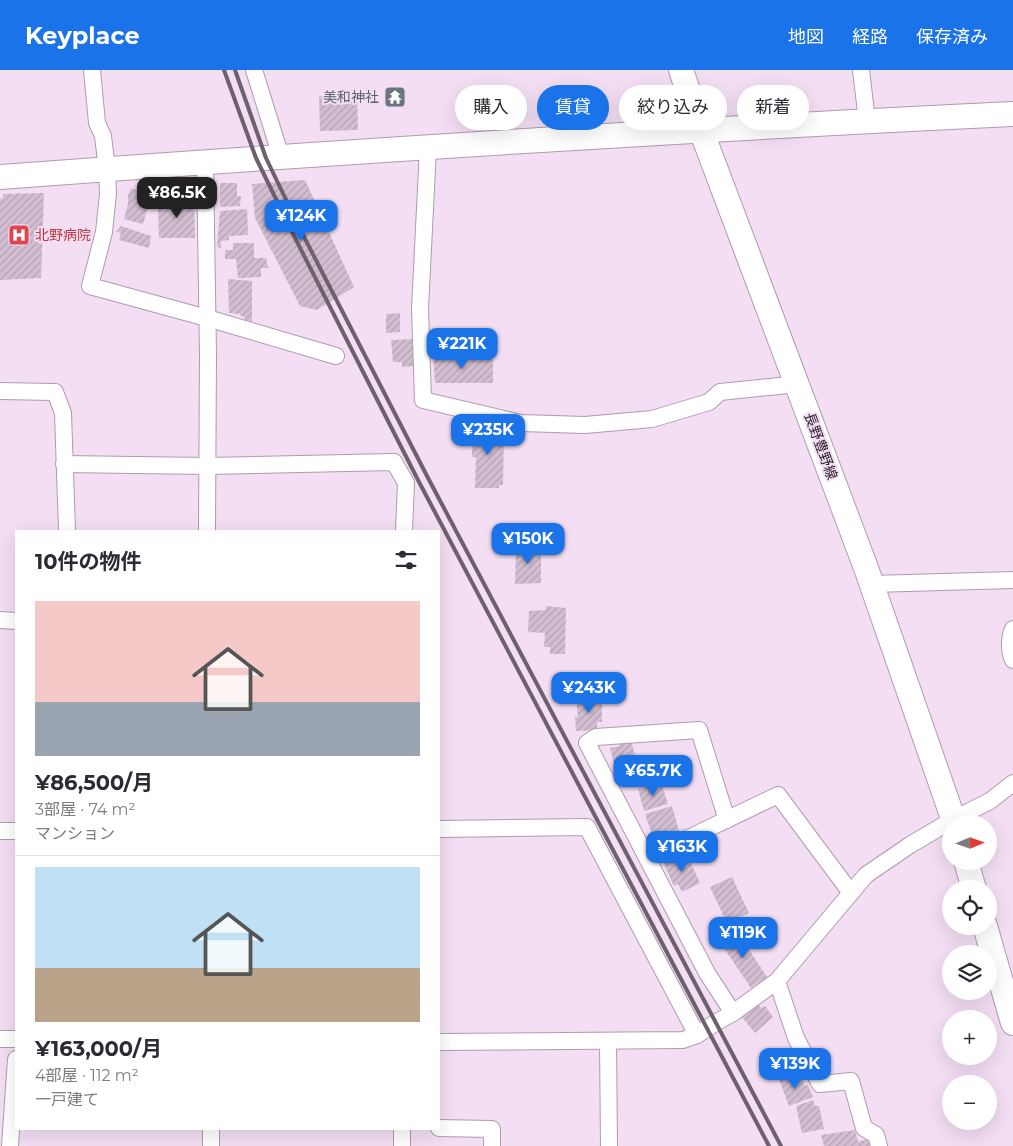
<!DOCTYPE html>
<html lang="ja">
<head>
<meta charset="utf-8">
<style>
	:root { --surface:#fff; --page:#f7f7f7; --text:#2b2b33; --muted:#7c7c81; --line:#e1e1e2; --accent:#1a73e8 }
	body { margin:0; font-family:Montserrat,"Noto Sans JP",sans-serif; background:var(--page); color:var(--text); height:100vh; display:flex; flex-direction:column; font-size:19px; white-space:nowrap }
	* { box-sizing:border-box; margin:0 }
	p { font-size:16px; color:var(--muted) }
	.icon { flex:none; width:28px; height:28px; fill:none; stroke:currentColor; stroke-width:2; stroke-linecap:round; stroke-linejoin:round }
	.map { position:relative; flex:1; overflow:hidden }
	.panel { position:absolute; left:15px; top:460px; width:425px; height:600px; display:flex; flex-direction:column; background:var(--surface); border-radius:0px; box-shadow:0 5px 20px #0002 }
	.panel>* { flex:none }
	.top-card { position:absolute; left:455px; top:15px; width:475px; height:45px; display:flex; gap:10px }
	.needle { width:32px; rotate:88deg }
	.controls { position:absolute; left:942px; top:745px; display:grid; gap:10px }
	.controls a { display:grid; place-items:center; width:55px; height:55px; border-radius:50%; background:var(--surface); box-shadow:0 5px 20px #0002; font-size:25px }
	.price { position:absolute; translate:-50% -42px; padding:0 11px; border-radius:10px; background:var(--accent); color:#fff; font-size:16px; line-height:32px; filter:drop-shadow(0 1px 2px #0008) }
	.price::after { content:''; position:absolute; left:50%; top:30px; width:15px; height:11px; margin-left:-8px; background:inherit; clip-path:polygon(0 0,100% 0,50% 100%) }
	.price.selected { background:#222; color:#fff }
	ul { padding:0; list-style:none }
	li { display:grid; align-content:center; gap:10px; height:265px; padding:0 20px }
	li+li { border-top:1px solid var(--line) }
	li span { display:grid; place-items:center; height:155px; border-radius:0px; color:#555 }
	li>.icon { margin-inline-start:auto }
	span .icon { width:90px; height:90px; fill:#fffc; stroke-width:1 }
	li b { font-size:21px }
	h2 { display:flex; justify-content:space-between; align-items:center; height:60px; padding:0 20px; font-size:21px }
	.chip { padding:0 18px; border-radius:22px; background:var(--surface); box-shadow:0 5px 20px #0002; font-size:18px; line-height:45px }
	.chip.selected { background:var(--accent); color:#fff }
	header { display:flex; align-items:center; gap:30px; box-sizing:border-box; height:70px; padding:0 25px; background:var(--accent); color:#fff }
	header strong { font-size:24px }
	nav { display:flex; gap:28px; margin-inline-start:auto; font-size:18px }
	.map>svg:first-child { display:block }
	.building { fill:url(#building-hatch) }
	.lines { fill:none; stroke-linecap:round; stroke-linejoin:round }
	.street-casing { stroke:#af9baf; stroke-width:18 }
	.secondary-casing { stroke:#af9baf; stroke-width:26 }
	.street { stroke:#fff; stroke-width:16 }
	.secondary { stroke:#fff; stroke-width:24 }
	.rail { stroke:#6d616d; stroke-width:4 }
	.labels { text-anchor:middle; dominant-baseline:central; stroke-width:4; stroke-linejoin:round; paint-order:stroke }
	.worship-label { font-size:14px; fill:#5b616d; stroke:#f3def3; text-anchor:end }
	.health-label { font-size:14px; fill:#be3a42; stroke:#f3def3; text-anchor:start }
	.street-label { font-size:14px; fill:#231c23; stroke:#f3def3 }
</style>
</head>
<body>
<header>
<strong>Keyplace</strong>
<nav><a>地図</a><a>経路</a><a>保存済み</a></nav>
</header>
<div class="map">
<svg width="1013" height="1076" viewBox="0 0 1013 1076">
	<defs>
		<pattern id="building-hatch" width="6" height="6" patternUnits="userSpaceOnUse" patternTransform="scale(1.25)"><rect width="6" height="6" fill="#d2bdd1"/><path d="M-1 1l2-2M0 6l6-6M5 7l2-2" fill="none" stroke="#b4a2b3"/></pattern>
	</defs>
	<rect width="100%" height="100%" fill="#f3def3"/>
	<!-- building -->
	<g class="building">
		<path d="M357,25L358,60L320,61L319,26Z"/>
		<path d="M305,110L354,217L317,240L300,236L255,148L252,114Z"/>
		<path d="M220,113H237V126H241L240,136L220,137Z"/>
		<path d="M131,118L151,125L143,154L124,149L128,134V125Z"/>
		<path d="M44,123L41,208L0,210V129L3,128V124Z"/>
		<path d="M194,130L195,168H159L158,132Z"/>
		<path d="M247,139L248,165L229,166V170L221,171V178L217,177L220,141Z"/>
		<path d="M121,156L151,166L149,178L119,170L121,163L116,162Z"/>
		<path d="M233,173H254V188H266L268,198H261V207L238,208L236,189H225V180H233Z"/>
		<path d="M228,209L252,211V251L245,250L244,247L241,246L240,244L229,243Z"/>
		<path d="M400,243V262L386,263V244Z"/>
		<path d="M414,269V296L402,297V292H393L391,270Z"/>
		<path d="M433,284H452V289H493V313H435Z"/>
		<path d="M472,356L497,357L504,360L503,415H499V418H475L476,387H472Z"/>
		<path d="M516,476H541V513L515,514Z"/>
		<path d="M546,536L566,538L565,584H550V577H544L545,563L528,562L529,541L546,540Z"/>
		<path d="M602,628V652H597V660L576,661L575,647H578L576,629Z"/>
		<path d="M631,670L641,708L619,714L610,678L620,676L619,672Z"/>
		<path d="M661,712L668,734L644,741L638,719Z"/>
		<path d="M672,736L679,761L654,770L645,744Z"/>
		<path d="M682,784L686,794L690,791L700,813L682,822L678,814L674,816L663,792Z"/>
		<path d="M732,807L749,843L727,853L710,817Z"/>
		<path d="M737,861L767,907L751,918L719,871Z"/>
		<path d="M758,934L761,938L765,936L773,947L755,963L742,947Z"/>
		<path d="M796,1003L798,1009L802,1008L805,1016L808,1015L813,1027L789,1036L779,1009Z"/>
		<path d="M813,1030L815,1036H819L824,1059L802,1063L796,1036Z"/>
		<path d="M855,1060L858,1072L868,1069L870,1076H824L821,1065Z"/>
	</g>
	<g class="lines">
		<!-- street casing -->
		<g class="street-casing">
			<g id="street">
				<path d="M92,0L97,53L103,66L107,99L108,124L104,162L90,216L207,248L336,286"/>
				<path d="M254,0L281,87"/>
				<path d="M861,0L867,51"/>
				<path d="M428,78L420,239L423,330L521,353L585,355L652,349L709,332L720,322L798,314"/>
				<path d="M205,93L208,285L207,461"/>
				<path d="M0,321L55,322L63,343L67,461"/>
				<path d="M64,394L206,396L394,392L406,413L404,461"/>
				<path d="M872,514L1013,510"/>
				<path d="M0,550L16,551"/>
				<path d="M1013,559C1009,567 1009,582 1013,590"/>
				<path d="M727,750L699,660L596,667L587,673L707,903L733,943"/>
				<path d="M439,759L587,757L697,965"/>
				<path d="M0,761H16"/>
				<path d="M647,788L778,725L851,823"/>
				<path d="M777,911L796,968L820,1014L851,1011L864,1058L876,1065L879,1076"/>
				<path d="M0,969H16"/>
				<path d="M608,971L609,1076"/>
				<path d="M439,972L683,970L697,965L715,953L733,943L777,911L866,805L910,775L954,749L990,731L1013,713"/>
				<path d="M439,1058L492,1059V1076"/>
				<path d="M211,1059V1076"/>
				<path d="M402,1059V1076"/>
				<path d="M10,1076L16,989"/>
			</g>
		</g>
		<!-- secondary casing -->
		<g class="secondary-casing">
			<g id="secondary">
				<path d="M681,0L701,60L866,498L955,754"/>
				<path d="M0,107C337,82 675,60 1013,44"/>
				<path d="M966,791L974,819"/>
				<path d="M985,856L1013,953"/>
			</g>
		</g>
		<!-- street -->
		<use href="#street" class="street"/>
		<!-- secondary -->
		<use href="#secondary" class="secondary"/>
		<!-- rail -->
		<g class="rail">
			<path d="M224,0L256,88L293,164L418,410L769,1076"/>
			<path d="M235,0L266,88L301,161L427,406L781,1076"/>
		</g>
	</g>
	<!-- icons -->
	<defs>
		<g id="temple-square" transform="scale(1.125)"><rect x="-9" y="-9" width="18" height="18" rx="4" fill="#6b7280" stroke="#f3def3"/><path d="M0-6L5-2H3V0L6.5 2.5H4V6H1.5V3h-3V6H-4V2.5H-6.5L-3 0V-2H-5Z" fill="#fff"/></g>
		<g id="hospital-square" transform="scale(1.125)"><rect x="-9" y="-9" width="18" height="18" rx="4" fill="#e0444e" stroke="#f3def3"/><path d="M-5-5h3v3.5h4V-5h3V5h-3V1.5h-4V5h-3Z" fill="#fff"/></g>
	</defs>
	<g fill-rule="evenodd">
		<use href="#temple-square" x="395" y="27"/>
		<use href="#hospital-square" x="19" y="165"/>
	</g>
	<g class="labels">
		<!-- worship labels -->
		<g class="worship-label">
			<text x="379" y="27">美和神社</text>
		</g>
		<!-- health labels -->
		<g class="health-label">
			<text x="35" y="165">北野病院</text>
		</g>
		<!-- street labels -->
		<g class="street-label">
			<text transform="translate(821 376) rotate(70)">長野豊野線</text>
		</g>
	</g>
</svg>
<div class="controls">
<a><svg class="needle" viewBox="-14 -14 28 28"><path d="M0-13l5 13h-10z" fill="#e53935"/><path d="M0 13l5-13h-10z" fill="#7c7c81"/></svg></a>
<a><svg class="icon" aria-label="locate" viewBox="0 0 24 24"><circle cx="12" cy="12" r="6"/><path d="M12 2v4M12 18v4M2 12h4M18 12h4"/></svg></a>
<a><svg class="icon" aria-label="layers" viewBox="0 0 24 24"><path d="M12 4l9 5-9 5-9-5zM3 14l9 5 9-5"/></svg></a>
<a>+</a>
<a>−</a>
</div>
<b class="price selected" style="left:177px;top:149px">¥86.5K</b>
<b class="price" style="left:301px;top:172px">¥124K</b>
<b class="price" style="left:462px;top:300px">¥221K</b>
<b class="price" style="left:488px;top:386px">¥235K</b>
<b class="price" style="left:528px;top:495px">¥150K</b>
<b class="price" style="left:589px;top:644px">¥243K</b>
<b class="price" style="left:653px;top:727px">¥65.7K</b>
<b class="price" style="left:682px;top:803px">¥163K</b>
<b class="price" style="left:743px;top:889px">¥119K</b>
<b class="price" style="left:795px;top:1020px">¥139K</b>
<div class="top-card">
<a class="chip">購入</a>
<a class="chip selected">賃貸</a>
<a class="chip">絞り込み</a>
<a class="chip">新着</a>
</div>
<section class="panel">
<h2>10件の物件<svg class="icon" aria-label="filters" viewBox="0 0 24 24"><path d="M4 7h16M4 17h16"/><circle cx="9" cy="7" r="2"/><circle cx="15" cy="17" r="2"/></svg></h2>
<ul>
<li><span style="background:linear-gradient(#f6c9c9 65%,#9aa5b1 0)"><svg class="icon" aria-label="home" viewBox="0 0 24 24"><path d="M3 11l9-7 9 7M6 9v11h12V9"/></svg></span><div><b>¥86,500/月</b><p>3部屋 · 74 m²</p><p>マンション</p></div></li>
<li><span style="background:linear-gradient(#bfe0f5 65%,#b9a48a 0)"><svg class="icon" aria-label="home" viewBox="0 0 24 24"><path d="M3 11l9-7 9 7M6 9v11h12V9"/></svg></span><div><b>¥163,000/月</b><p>4部屋 · 112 m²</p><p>一戸建て</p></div></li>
</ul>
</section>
</div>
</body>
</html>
